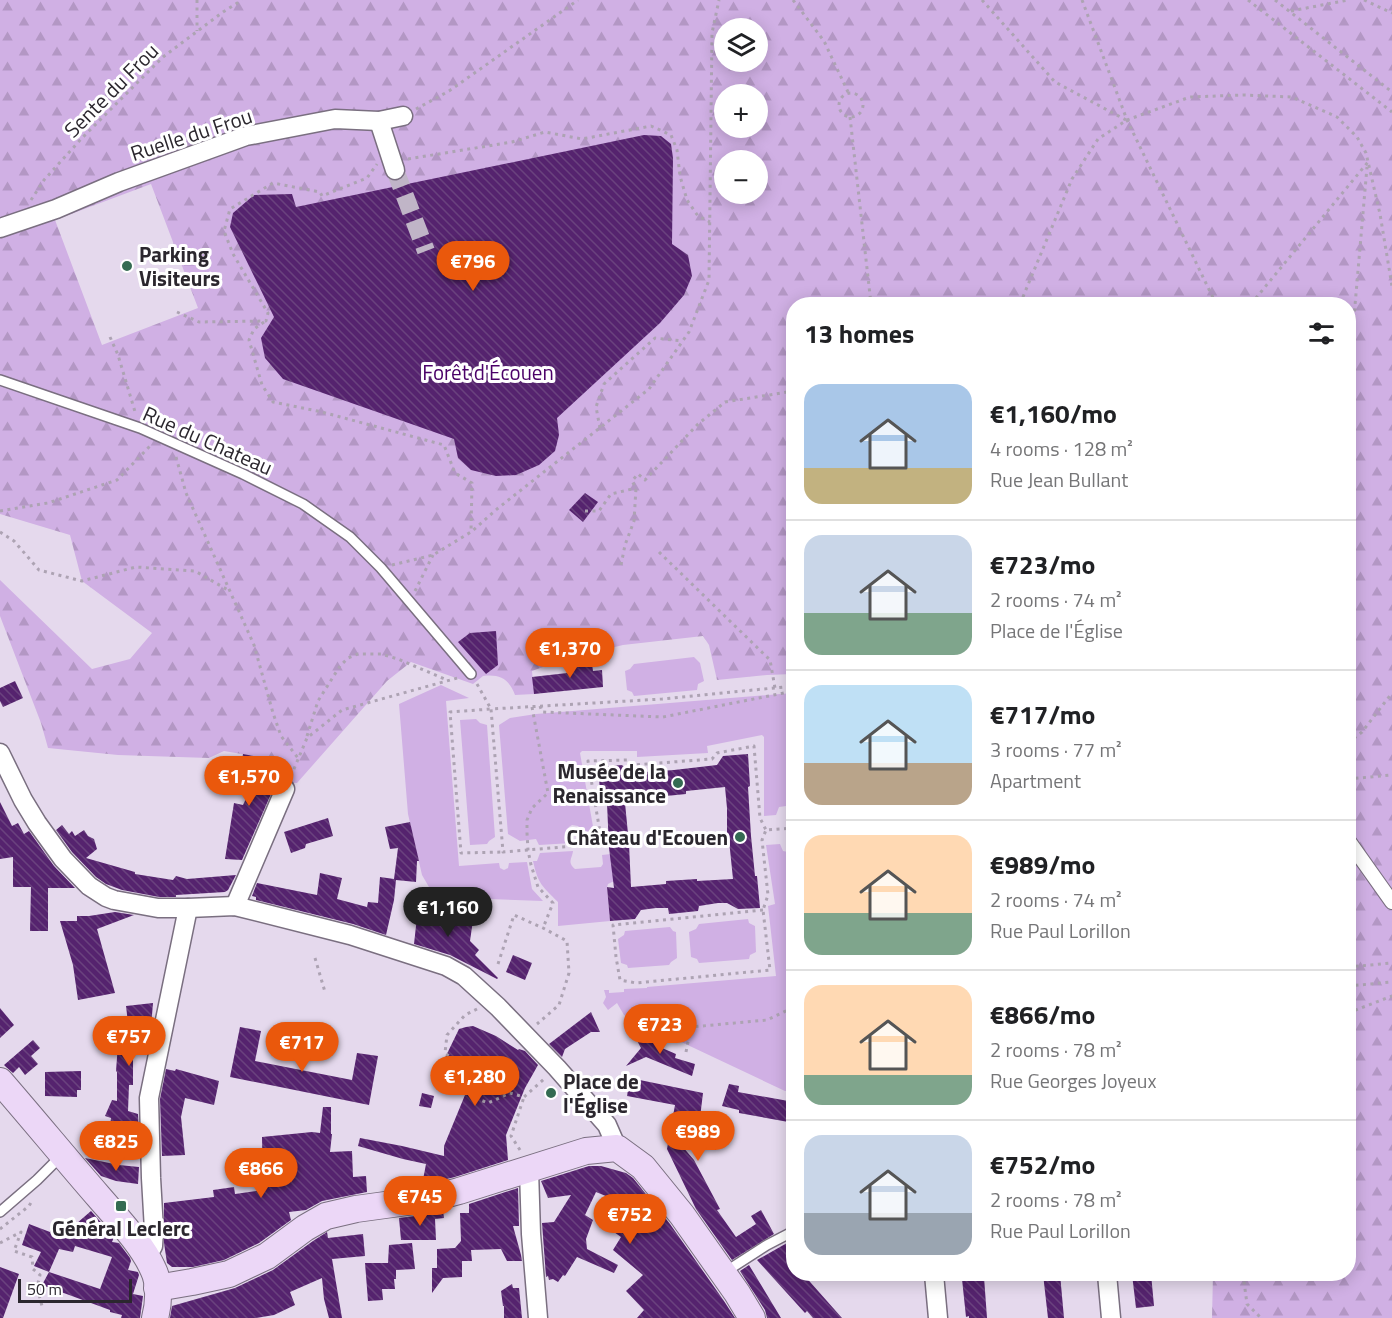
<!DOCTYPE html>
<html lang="en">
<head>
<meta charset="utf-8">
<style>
	:root { --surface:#fff; --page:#f2f2f2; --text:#202124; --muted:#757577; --line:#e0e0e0; --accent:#ea580c }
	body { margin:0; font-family:"Titillium Web",sans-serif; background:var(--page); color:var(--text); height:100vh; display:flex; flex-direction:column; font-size:22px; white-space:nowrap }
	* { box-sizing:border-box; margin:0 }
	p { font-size:20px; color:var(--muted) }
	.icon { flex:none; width:33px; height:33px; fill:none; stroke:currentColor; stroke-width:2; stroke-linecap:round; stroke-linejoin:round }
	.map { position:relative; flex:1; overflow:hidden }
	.panel { position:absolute; left:786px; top:297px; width:570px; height:984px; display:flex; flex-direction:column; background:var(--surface); border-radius:24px; box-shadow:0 3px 15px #0003 }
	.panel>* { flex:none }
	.controls { position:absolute; left:714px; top:18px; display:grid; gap:12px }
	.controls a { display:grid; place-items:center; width:54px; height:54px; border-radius:50%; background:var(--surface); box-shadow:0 3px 15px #0003; font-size:30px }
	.scale { position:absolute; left:18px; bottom:15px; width:114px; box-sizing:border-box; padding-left:6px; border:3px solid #2b272e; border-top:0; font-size:16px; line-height:21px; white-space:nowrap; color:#2b272e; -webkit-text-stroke:4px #fff; paint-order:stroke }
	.price { position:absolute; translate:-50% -51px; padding:0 14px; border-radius:21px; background:var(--accent); color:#fff; font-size:20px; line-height:39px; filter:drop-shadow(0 2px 3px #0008) }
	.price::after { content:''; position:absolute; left:50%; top:36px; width:18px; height:14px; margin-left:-9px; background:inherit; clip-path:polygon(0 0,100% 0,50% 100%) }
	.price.current { background:#222; color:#fff }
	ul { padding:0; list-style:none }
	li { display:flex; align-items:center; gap:18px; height:150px; padding:0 18px }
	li+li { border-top:2px solid var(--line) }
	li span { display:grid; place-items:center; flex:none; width:168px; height:120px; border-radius:18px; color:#555 }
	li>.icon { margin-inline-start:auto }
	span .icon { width:72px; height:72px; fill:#fffc; stroke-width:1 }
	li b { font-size:26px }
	h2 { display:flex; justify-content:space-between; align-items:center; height:72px; padding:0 18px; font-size:26px }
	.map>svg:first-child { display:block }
	.green { fill:#d0b0e4 }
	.forest { fill:url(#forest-firs); fill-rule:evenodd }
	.building { fill:url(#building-back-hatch); fill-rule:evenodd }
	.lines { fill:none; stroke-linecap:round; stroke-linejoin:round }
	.minor-tunnel { stroke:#c0b5c7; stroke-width:18; stroke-dasharray:18 9; stroke-linecap:butt }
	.service-casing { stroke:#7a6f80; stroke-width:12 }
	.pedestrian-casing { stroke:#7a6f80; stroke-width:16 }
	.minor-casing { stroke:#7a6f80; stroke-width:21 }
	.secondary-casing { stroke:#7a6f80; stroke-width:28 }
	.path { stroke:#ada3b3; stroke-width:3; stroke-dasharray:3 4.5; stroke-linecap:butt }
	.service { stroke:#fff; stroke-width:9 }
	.pedestrian { stroke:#fff; stroke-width:14 }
	.minor { stroke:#fff; stroke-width:18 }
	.secondary { stroke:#ecd7f7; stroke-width:26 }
	.poi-dot { fill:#346b52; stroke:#fff; stroke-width:2 }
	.labels { text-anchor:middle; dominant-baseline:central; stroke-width:6; stroke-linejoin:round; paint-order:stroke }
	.street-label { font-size:21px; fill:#2b272e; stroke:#fff }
	.poi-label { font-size:21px; font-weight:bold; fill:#2b272e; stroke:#fff; text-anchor:start }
	.park-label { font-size:21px; fill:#4a0068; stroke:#fff }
</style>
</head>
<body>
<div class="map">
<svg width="1392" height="1318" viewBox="0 0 1392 1318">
	<defs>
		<pattern id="forest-firs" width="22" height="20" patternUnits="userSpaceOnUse" patternTransform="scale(1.5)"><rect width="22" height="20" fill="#d0b0e4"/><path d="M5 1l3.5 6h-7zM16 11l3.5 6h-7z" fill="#b397c4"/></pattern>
		<pattern id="building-back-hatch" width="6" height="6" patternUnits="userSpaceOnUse" patternTransform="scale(1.5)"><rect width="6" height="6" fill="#55236e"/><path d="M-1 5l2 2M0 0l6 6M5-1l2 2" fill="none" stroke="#6a427e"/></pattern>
	</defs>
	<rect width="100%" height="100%" fill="#e5d9ed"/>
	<!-- green -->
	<g class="green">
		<path d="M694,657L700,663L704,681L698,684L697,690L634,696L632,692L627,690L625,671L630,669L634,664Z"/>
		<path d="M441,685L469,698L446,701L459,866L499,863L500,868L504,870L508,868L509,863L527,862L532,889L543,901L433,897V894L422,875L408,814L399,704Z"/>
		<path d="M793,693V824L789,825C787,821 789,819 791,816L789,808L786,806L779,807L776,815L764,816V737L762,735L707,746L708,753L637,757V751H582L580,753L594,832L580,833V828L578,826L572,825L569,827L567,830L572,843L539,845L536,839L520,841L508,834L499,725L510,718L536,714Z"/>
		<path d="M476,719L480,723L487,725L495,837L489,841L487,844L470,845L460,720Z"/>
		<path d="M780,844L783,851L788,852L794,848V1090L785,1091L624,1015L617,1003L608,1010L603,1003L606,997L604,990H609V993L624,992V989L647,988V987L776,976L768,906L775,904L766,845Z"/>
		<path d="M573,851C572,859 567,862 575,869L601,867L603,864L602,855L611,854L614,881L608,884L607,887L610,921L558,926V902C542,886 538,884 533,861H537L540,853Z"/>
		<path d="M748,919L749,923L755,926L756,952L750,955L749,959L699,963L697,959L691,957L689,932L696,929L699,924Z"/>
		<path d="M670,927L673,931L676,932L677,958L671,962L669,965L628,968L627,965L621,963L618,939L624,935L625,931Z"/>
	</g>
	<!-- forest -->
	<path class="forest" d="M0,0H1392V1318H1212L1213,1274H1348V304H794L793,674L767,675L717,680L709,645L703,636L623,645L565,659L532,671L534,694L515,695C509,679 500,674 483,676L473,684L411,662L387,681L297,783L281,782L265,776L259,757L224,751L209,758L118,755L48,748L41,723L0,616V580L92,669L130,659L152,633L82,581L70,535L0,514ZM724,28H758V62H724ZM724,94H758V128H724ZM724,160H758V194H724ZM151,184L198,308L102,345L55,220Z"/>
	<!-- building -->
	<g class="building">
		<path d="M644,135L661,136L671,144L673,158L672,244L688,255L692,276L684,295L660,323L557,418L559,435L555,451L539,465L516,475L496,476L471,470L458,458L454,439L283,379L265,358L261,338L274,317L230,227L233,213L254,195L292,194L296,207Z"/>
		<path d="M585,493L598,502L583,522L569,510Z"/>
		<path d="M496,631L498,665L486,674L458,642L470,633Z"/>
		<path d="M583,657L584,665L592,664L593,671L602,670L603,687L534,694L532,677L567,673L565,659Z"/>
		<path d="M15,681L23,698L3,707L0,701V688Z"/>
		<path d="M243,754L259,757L266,776L277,781L275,785L242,860L225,859L234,803L243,805L253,784L239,778Z"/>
		<path d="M748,754L750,786L748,787L751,836L755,876H757L760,908L738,909L727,903H718L699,906L698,911L669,914L668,908H656L641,910L635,919L610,921L607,887L614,888L609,848L607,803L601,802L598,767L622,765L630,773L674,770L717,765L723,756ZM725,787L727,808V840H729L733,879L697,881V879L666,881V884L631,887L629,844L625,803L628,800L630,797L656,794V797L686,794V791Z"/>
		<path d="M0,802L12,826L18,823L24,834L29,831L54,866L75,888H48V931H30L31,887H13V857L0,859Z"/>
		<path d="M328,818L333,836L306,844L305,848L291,853L284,832Z"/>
		<path d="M410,822L419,861H417L416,882L396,880L394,900L386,935L353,924L256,900V897L252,896L257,883L317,895L320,873L342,878L337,899L367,907L368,902L378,903L380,877L394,879L398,848L390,849L385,827Z"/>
		<path d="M62,825L69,834L72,831L75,836L84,830L88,836L94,839L97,849L86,858L135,872V874L173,880L176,876L187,879L236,875L228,890L225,892L176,895V897H159L122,890L106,884L96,877L72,852L56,830Z"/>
		<path d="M418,908L442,911L441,920H473L470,941L479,950L475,955L498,978L497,979L450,955L414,944Z"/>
		<path d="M115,912L134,915L97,929L115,993L78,1000L73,965L60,921H77V916H89Z"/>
		<path d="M513,955L532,963L525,980L506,972Z"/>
		<path d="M153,1003L150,1039L133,1038V1085H129L128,1111L138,1114L139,1133L128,1130V1133H117V1128L110,1127L111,1118L105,1116L112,1100L117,1101V1072L116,1071L119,1031H129L126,1006Z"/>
		<path d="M0,1008L14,1025L0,1038Z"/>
		<path d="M591,1012L600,1032H591L565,1049L562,1057L549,1044Z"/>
		<path d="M473,1026L496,1036L518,1050L519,1049L525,1051L538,1065L525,1088L506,1135L508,1160L455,1177L422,1185L426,1164L403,1159L358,1146L360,1138L402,1146L444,1156V1146L472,1078L442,1064L459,1029L466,1027Z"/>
		<path d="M240,1027L261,1031L255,1061L352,1080L357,1053L378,1056L369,1105L230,1077Z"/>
		<path d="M648,1031L655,1045L676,1054L675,1058L695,1064L692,1076L646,1057L626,1066L641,1048L635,1037Z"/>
		<path d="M33,1040L40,1048L31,1056L38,1064L25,1075L19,1067L13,1073L6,1067L4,1065Z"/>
		<path d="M166,1069L175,1071L176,1069L219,1081L214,1105L185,1098L181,1117L185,1155L162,1156L160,1099Z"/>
		<path d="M81,1071V1090H77V1097L45,1096V1072Z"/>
		<path d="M630,1078L703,1093L699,1126L720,1130L716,1150L682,1146L694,1160L720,1209L717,1210L736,1237L756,1224L751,1216L761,1210L774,1234L732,1260L696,1209L667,1149L675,1105L627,1096Z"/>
		<path d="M729,1084L739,1086L738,1092L794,1102V1123L739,1113V1110L722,1106Z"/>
		<path d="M422,1093L434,1096L431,1108L419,1106Z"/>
		<path d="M323,1107H331V1134H332L330,1152L352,1151L353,1177L366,1176L367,1192L322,1201L306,1210L289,1212L291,1220L259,1243L224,1260L193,1267H172L167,1263L164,1243V1203L214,1197L213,1190L234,1187L235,1194L263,1190L262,1137L312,1132L320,1133Z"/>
		<path d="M85,1158L119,1165L139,1167L138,1184L116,1181L101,1176Z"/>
		<path d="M589,1166H601L626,1173L633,1178L670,1224L724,1301L735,1318H637L644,1310L626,1291L643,1275L613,1250L621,1237L607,1227L618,1201L596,1192L585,1215L593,1220L586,1239L587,1249L618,1265L614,1273L577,1257L565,1276L563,1275L558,1282L553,1279L549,1280L548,1276L546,1277L542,1223L554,1222L571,1195L548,1198L541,1181Z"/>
		<path d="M518,1188L519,1226H513L521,1255L522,1261H507L501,1249L471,1250L472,1261H462V1277L443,1278L432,1293V1268H437V1249L455,1248L461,1241L460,1213H469V1204Z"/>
		<path d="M91,1211L114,1237L112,1242L119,1243L130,1258L131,1261L128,1270L138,1272L139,1275L133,1294L143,1296L140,1318H121L122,1315L110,1312V1310L42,1285L49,1272L34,1266L41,1252L22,1245L29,1224L50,1232L53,1225L69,1230ZM75,1246L112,1257L100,1289L49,1272L59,1249L73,1252Z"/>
		<path d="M443,1211L444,1218L435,1219L436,1240H401L399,1218L431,1214Z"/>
		<path d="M327,1232L328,1238L363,1234L365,1256L332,1259L342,1318H329L324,1299L322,1278L290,1292L295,1305L274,1315L256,1318H170L172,1306L235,1288L273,1270L313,1241Z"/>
		<path d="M794,1239V1274H803L842,1318H813L807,1311L805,1313L757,1260Z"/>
		<path d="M412,1243L415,1269L396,1270V1279H394L395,1289H382L383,1300L368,1301L365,1263H388L389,1245Z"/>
		<path d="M749,1265L781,1318H767L765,1310L740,1271Z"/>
		<path d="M0,1267L19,1274L3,1318H0Z"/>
		<path d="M1043,1274H1060L1064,1318H1048Z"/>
		<path d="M1132,1274H1151L1154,1306L1136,1308Z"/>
		<path d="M984,1277L987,1318H969V1316L966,1317L962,1279Z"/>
		<path d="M512,1284L513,1288H519L522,1318H504V1306H503L501,1291Z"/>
	</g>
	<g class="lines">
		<!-- minor-tunnel -->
		<path class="minor-tunnel" d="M395,170L426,251"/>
		<!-- service casing -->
		<g class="service-casing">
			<g id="service">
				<path d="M0,380L140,428L243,474L303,504L350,537L381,568L471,674"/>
				<path d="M0,1212L37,1180L61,1156"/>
				<path d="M725,1272L767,1245L794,1231"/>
			</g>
		</g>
		<!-- pedestrian casing -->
		<g class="pedestrian-casing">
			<path id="pedestrian" d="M1348,840L1392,902"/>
		</g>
		<!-- minor casing -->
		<g class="minor-casing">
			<g id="minor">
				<path d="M379,121L395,170"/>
				<path d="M0,228L56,209L119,182L246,136L335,119L379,121L403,116"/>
				<path d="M0,753L23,800L37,823L63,859L89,886L106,897L114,900L158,908H188L235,906L350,935L446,966L464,976L498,1007L557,1068L607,1125L617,1148"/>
				<path d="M235,906L285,789"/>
				<path d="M529,1170L531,1234L538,1318"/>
				<path d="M147,1257L153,1246L154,1230L151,1178L149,1098L188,908"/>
				<path d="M934,1274L938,1318"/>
				<path d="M1107,1274L1111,1318"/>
			</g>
		</g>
		<!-- secondary casing -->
		<g class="secondary-casing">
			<g id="secondary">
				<path d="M0,1081C33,1119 65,1158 98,1196C116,1217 142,1244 153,1269C160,1283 159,1303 155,1318"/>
				<path d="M157,1288L192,1282L229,1274L267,1256L305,1228L326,1216L356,1209L429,1199L459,1191L586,1151L617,1148L643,1167L682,1215L737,1293L752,1318"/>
			</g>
		</g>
		<!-- path -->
		<g class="path">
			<path d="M197,0V31"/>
			<path d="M793,0L824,41L848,92"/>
			<path d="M982,0L1055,82L1126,120"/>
			<path d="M1082,0L1127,120L1216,304"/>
			<path d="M1248,0L1392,112"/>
			<path d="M1275,0L1392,92"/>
			<path d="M1364,0L1392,13"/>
			<path d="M1291,11L1348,0"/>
			<circle cx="851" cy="105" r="12"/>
			<path d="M416,109L449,91L578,0"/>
			<path d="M850,117L871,304"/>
			<path d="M408,159L512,142L545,132L582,139L651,126L671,135L677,150L680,176L687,200L698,216L710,222"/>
			<path d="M31,200L44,180L82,138L163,57L223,12L242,0"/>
			<path d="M1020,304L1072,179L1098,139L1127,120L1190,97L1243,95L1292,97L1337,117L1357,137L1366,153L1380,214L1392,286"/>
			<path d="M1251,304L1368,162"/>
			<path d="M177,312L199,322L266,321L268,313L233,254L224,231L230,209L273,183L320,192L322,196L367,178L377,164"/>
			<path d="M264,322L254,329L249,340L262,385L273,402L322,412L444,445L455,473L472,483L471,531"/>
			<path d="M110,337L118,355L136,415"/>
			<path d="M1348,386L1367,167"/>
			<path d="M600,428L596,407L604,384L655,338L682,341"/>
			<path d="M176,457L186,493L254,645L273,713L281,736L298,758"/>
			<path d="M0,511L48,503L117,480L150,446"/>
			<path d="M585,511H599L611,494L636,488"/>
			<path d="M0,532L14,541L39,570L82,581L136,567L195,571L228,590"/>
			<path d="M659,552L770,660L775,688"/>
			<path d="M392,565L433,555L471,532L497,509L649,389L689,332L709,280L712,33L719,0"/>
			<path d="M621,565L625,545L634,521L636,488L632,481L638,474L645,480L698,424L725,402L794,391"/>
			<path d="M415,591L433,555"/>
			<path d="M477,684L491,709L450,712L461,853L503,852"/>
			<path d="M540,706L542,712L663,717L794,691"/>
			<path d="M532,707L548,793L532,808L527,820V833L528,850L531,865L538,887L553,903L543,928"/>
			<path d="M307,736L318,701L340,666L348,658L358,654H381L398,659L447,680"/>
			<path d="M1348,743L1362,732L1392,693"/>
			<path d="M291,776L307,738L342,710L461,677"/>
			<path d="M1348,779L1392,775"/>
			<path d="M610,843L503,852L491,709L662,699L794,686"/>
			<path d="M602,844L588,761L627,760L633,765L712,759L717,753L754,746L760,818L766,830"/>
			<path d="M763,910L613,925L616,957L620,980L636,983L770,970L763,910L768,895L762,840L766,830L794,828"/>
			<path d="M315,958L325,992"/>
			<path d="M498,964L514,915L543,928L567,941L569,973L559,1005L537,1024"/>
			<path d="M1348,967L1392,963"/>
			<path d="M1348,986L1392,982"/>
			<path d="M477,1009L465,1015L447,1035L445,1053L460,1064L468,1076L464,1090L473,1097L488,1103L510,1093L524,1097L544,1079"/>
			<path d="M1348,1013L1392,996"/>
			<path d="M686,1052L691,1027L767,1020L794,1007"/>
			<path d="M520,1150L511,1136L524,1097"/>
			<path d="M0,1229L29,1206L32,1201"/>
			<path d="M0,1243L21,1232L14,1251L32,1257L33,1269L40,1275L37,1287L42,1306"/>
			<path d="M1243,1274L1247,1304L1261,1318"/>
		</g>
		<!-- service -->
		<use href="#service" class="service"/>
		<!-- pedestrian -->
		<use href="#pedestrian" class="pedestrian"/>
		<!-- minor -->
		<use href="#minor" class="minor"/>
		<!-- secondary -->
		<use href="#secondary" class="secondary"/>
	</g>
	<!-- markers -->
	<g class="poi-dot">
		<circle cx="127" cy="266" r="6"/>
		<circle cx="678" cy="783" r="6"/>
		<circle cx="740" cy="837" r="6"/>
		<circle cx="551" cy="1093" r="6"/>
		<rect x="115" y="1200" width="12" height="12" rx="3"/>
	</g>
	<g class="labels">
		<!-- street labels -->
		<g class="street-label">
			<text transform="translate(111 90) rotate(-45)">Sente du Frou</text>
			<text transform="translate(191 134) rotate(-18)">Ruelle du Frou</text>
			<text transform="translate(208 440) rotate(24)">Rue du Chateau</text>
		</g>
		<!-- poi labels -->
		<g class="poi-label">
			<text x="139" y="254">Parking<tspan x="139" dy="24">Visiteurs</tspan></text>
			<text x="666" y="771" text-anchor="end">Musée de la<tspan x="666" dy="24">Renaissance</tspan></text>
			<text x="728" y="837" text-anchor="end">Château d'Ecouen</text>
			<text x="563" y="1081">Place de<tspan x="563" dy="24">l'Église</tspan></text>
			<text x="121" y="1228" text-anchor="middle">Général Leclerc</text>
		</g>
		<!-- park labels -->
		<g class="park-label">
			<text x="488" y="372">Forêt d'Écouen</text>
		</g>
	</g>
</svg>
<div class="controls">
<a><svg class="icon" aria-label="layers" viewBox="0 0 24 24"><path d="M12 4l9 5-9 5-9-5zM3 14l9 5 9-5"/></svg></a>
<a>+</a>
<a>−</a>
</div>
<div class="scale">50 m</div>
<b class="price" style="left:473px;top:292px">€796</b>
<b class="price" style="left:570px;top:679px">€1,370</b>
<b class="price" style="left:249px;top:807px">€1,570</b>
<b class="price current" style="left:448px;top:938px">€1,160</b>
<b class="price" style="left:660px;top:1055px">€723</b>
<b class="price" style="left:129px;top:1067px">€757</b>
<b class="price" style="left:302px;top:1073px">€717</b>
<b class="price" style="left:475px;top:1107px">€1,280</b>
<b class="price" style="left:698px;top:1162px">€989</b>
<b class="price" style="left:116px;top:1172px">€825</b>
<b class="price" style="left:261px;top:1199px">€866</b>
<b class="price" style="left:420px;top:1227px">€745</b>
<b class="price" style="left:630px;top:1245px">€752</b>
<section class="panel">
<h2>13 homes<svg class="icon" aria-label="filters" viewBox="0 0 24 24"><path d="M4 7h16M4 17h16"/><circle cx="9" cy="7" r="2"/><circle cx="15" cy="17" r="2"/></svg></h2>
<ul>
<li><span style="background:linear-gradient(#a9c7e8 70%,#c2b280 0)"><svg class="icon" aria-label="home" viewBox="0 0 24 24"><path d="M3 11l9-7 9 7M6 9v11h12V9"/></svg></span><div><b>€1,160/mo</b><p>4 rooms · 128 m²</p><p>Rue Jean Bullant</p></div></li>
<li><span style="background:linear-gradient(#c9d6e8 65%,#7fa58c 0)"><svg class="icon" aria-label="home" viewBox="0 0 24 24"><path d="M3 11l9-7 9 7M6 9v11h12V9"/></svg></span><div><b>€723/mo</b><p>2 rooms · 74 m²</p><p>Place de l'Église</p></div></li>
<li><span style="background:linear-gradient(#bfe0f5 65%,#b9a48a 0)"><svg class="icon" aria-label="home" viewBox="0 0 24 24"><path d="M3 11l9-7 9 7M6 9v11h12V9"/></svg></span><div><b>€717/mo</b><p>3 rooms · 77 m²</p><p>Apartment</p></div></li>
<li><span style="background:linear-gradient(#ffd9b3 65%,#7fa58c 0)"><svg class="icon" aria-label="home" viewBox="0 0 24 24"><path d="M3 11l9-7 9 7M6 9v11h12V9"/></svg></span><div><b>€989/mo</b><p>2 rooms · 74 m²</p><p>Rue Paul Lorillon</p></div></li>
<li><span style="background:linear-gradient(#ffd9b3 75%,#7fa58c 0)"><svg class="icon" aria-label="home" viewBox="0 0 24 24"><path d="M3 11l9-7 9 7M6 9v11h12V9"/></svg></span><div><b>€866/mo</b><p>2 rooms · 78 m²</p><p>Rue Georges Joyeux</p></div></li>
<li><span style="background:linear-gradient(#c9d6e8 65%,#9aa5b1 0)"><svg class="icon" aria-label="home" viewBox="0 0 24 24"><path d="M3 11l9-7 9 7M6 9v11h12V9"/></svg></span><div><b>€752/mo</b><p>2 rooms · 78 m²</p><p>Rue Paul Lorillon</p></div></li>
</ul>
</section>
</div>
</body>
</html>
